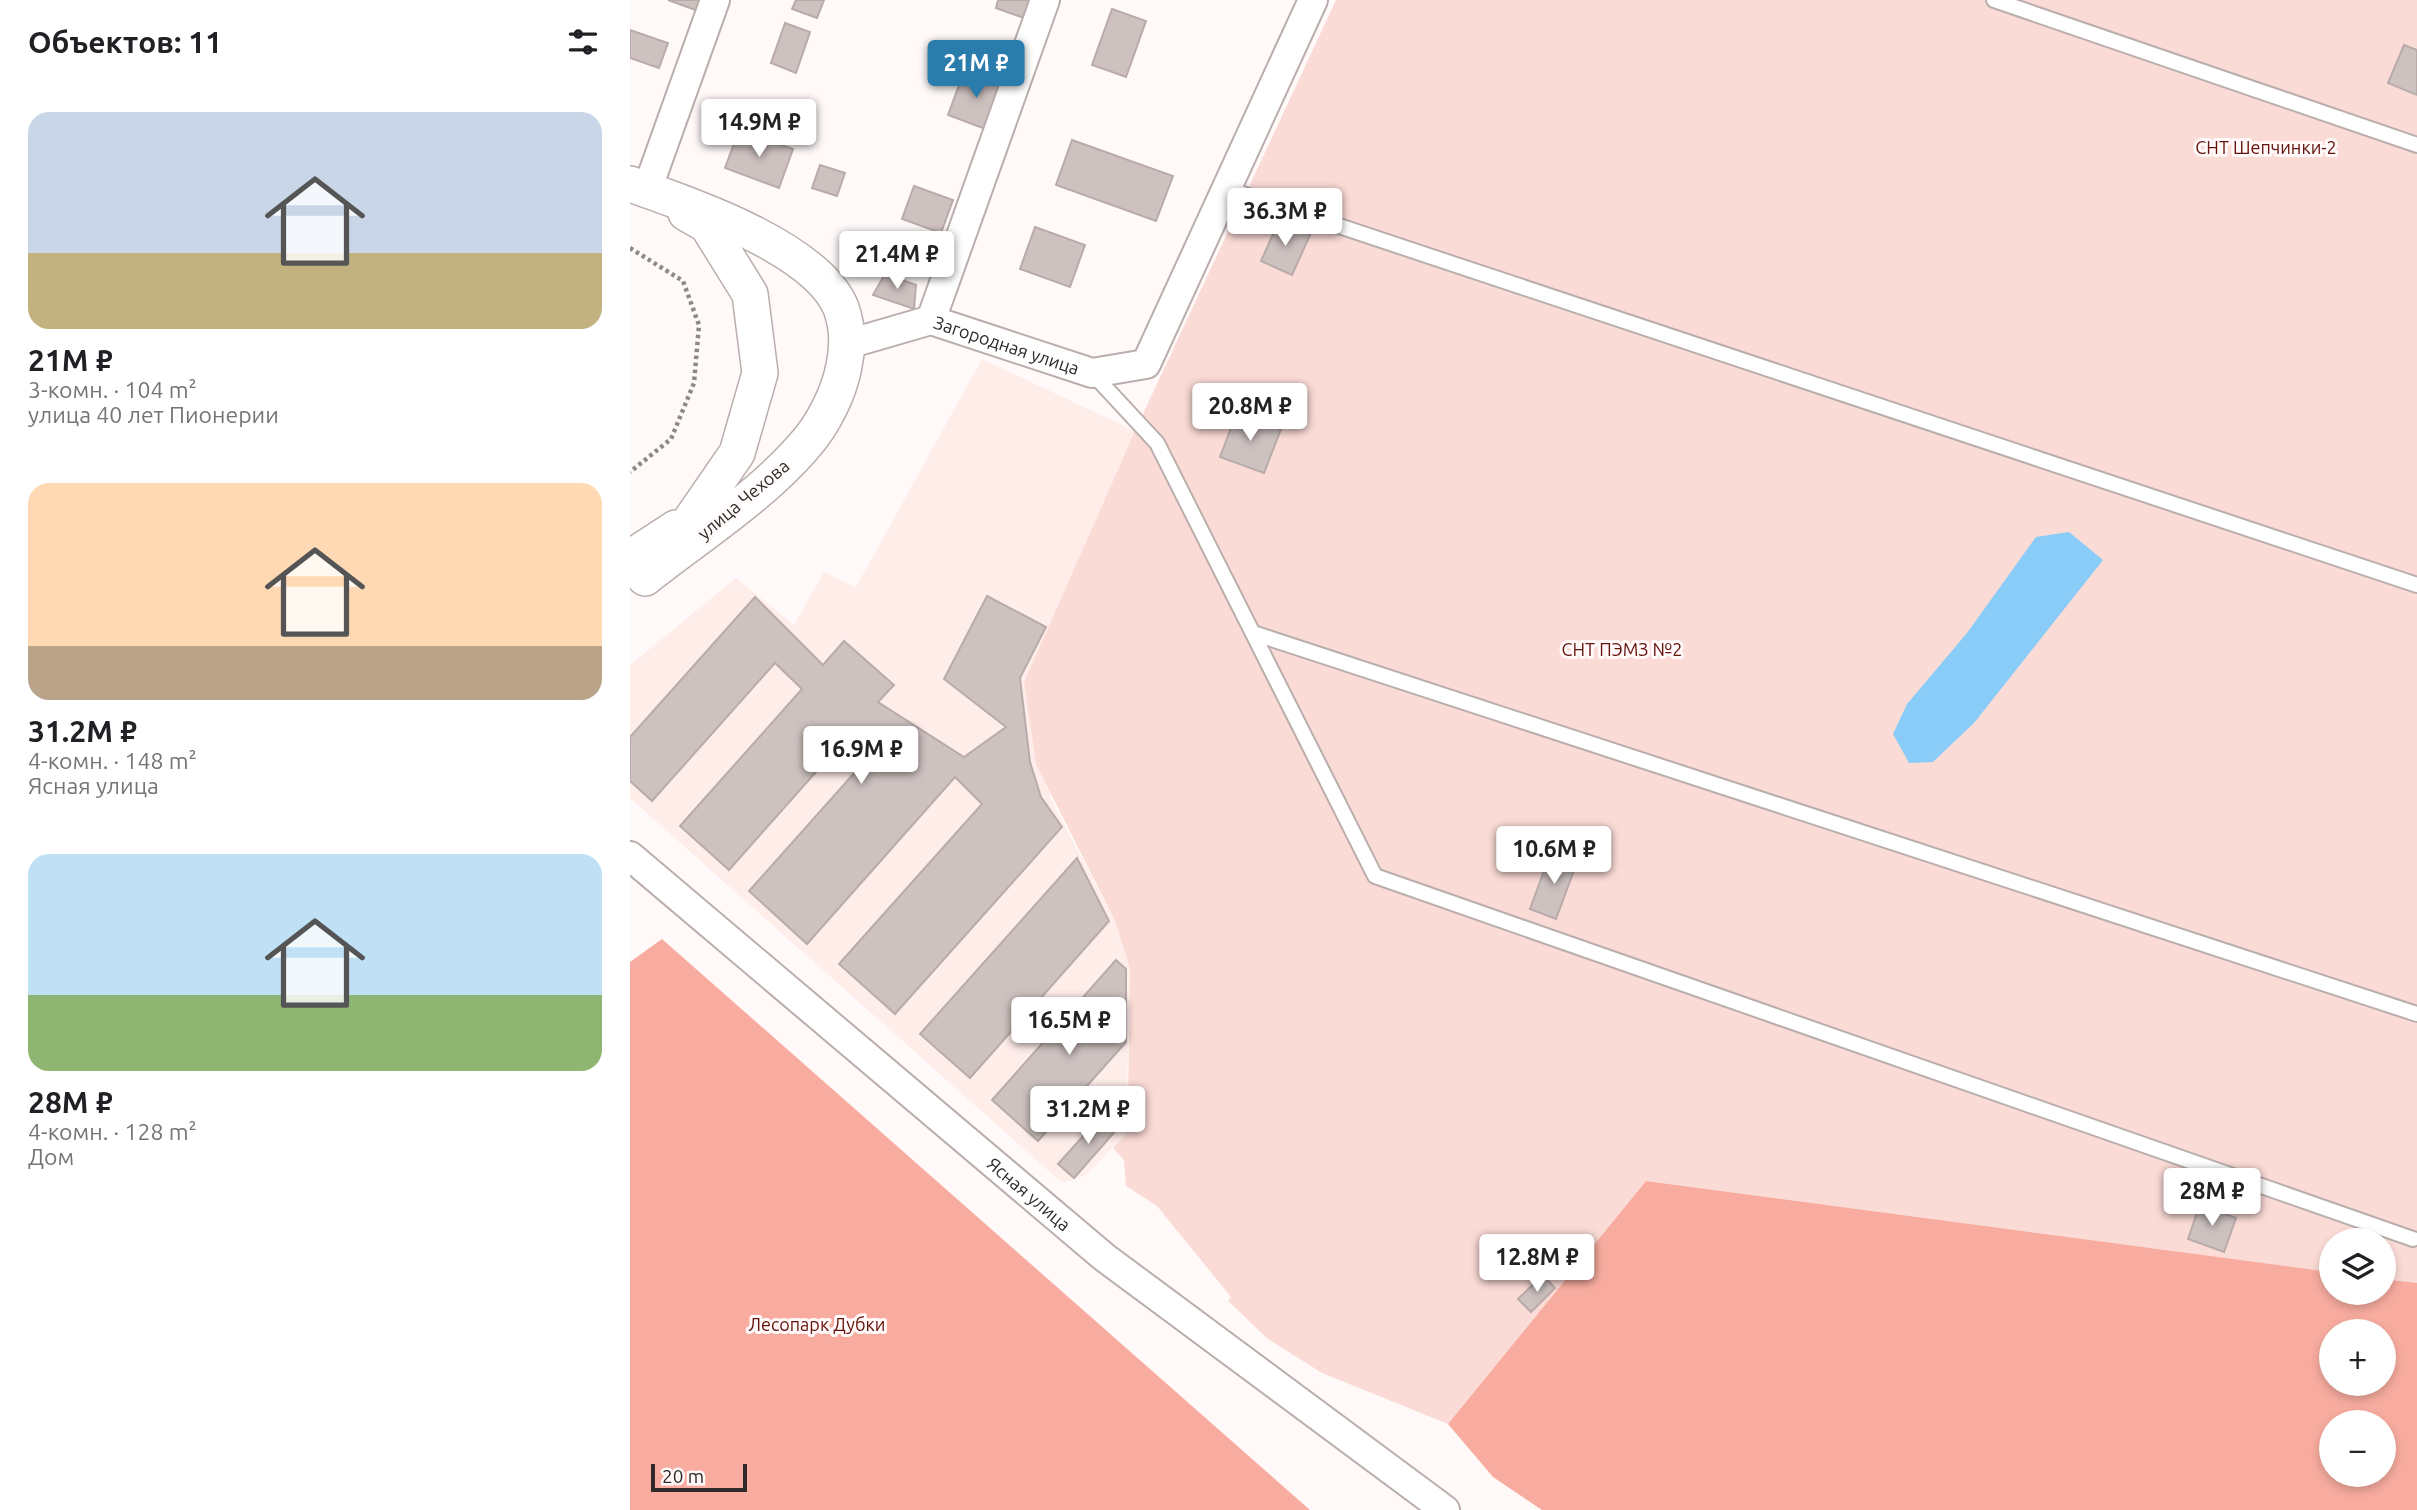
<!DOCTYPE html>
<html lang="ru">
<head>
<meta charset="utf-8">
<style>
	:root { --surface:#fff; --page:#f2f2f2; --text:#202124; --muted:#757577; --accent:#297cac }
	body { margin:0; font-family:Ubuntu,sans-serif; background:var(--page); color:var(--text); height:100vh; display:flex; flex-direction:column; font-size:26px; white-space:nowrap }
	* { box-sizing:border-box; margin:0 }
	p { font-size:23px; color:var(--muted) }
	.icon { flex:none; width:38px; height:38px; fill:none; stroke:currentColor; stroke-width:2; stroke-linecap:round; stroke-linejoin:round }
	.map { position:relative; flex:1; overflow:hidden }
	.details { display:flex; flex-direction:column; background:var(--surface); width:630px }
	.details>* { flex:none }
	.buttons { position:absolute; left:1689px; top:1228px; display:grid; gap:14px }
	.buttons a { display:grid; place-items:center; width:77px; height:77px; border-radius:50%; background:var(--surface); box-shadow:0 4px 10px #0003; font-size:35px }
	.scale { position:absolute; left:21px; bottom:18px; width:96px; box-sizing:border-box; padding-left:7px; border:4px solid #2f2a29; border-top:0; font-size:19px; line-height:24px; white-space:nowrap; color:#2f2a29; -webkit-text-stroke:5px #fffaf9; paint-order:stroke }
	.price { position:absolute; translate:-50% -60px; padding:0 16px; border-radius:7px; background:#fff; color:#222; font-size:23px; line-height:46px; filter:drop-shadow(0 2px 4px #0008) }
	.price::after { content:''; position:absolute; left:50%; top:42px; width:21px; height:16px; margin-left:-10px; background:inherit; clip-path:polygon(0 0,100% 0,50% 100%) }
	.price.current { background:var(--accent); color:#fff }
	ul { padding:0; list-style:none }
	li { display:grid; align-content:center; gap:14px; height:371px; padding:0 28px }
	li span { display:grid; place-items:center; height:217px; border-radius:21px; color:#555 }
	li>.icon { margin-inline-start:auto }
	span .icon { width:126px; height:126px; fill:#fffc; stroke-width:1 }
	li b { font-size:30px }
	h2 { display:flex; justify-content:space-between; align-items:center; height:84px; padding:0 28px; font-size:30px }
	main { display:flex; flex:1; min-height:0 }
	.map>svg:first-child { display:block }
	.built { fill:#ffedea }
	.green { fill:#fbdbd6 }
	.forest { fill:#f8ac9f; fill-rule:evenodd }
	.water { fill:#89ccf8 }
	.building { fill:#cec2c0; stroke:#b8aba9; stroke-width:2 }
	.lines { fill:none; stroke-linecap:round; stroke-linejoin:round }
	.service-casing { stroke:#baaeac; stroke-width:18 }
	.minor-casing { stroke:#baaeac; stroke-width:32 }
	.tertiary-casing { stroke:#baaeac; stroke-width:38 }
	.path { stroke:#8e8988; stroke-width:4.5; stroke-dasharray:3.5 3.5; stroke-linecap:butt }
	.service { stroke:#fff; stroke-width:14 }
	.minor { stroke:#fff; stroke-width:28 }
	.tertiary { stroke:#fff; stroke-width:35 }
	.labels { text-anchor:middle; dominant-baseline:central; stroke-width:6; stroke-linejoin:round; paint-order:stroke }
	.park-label { font-size:18px; fill:#64120b; stroke:#fffaf9 }
	.street-label { font-size:18px; fill:#2f2a29; stroke:#fffaf9 }
</style>
</head>
<body>
<main>
<section class="details">
<h2>Объектов: 11<svg class="icon" aria-label="filters" viewBox="0 0 24 24"><path d="M4 7h16M4 17h16"/><circle cx="9" cy="7" r="2"/><circle cx="15" cy="17" r="2"/></svg></h2>
<ul>
<li><span style="background:linear-gradient(#c9d6e8 65%,#c2b280 0)"><svg class="icon" aria-label="home" viewBox="0 0 24 24"><path d="M3 11l9-7 9 7M6 9v11h12V9"/></svg></span><div><b>21M ₽</b><p>3-комн. · 104 m²</p><p>улица 40 лет Пионерии</p></div></li>
<li><span style="background:linear-gradient(#ffd9b3 75%,#b9a48a 0)"><svg class="icon" aria-label="home" viewBox="0 0 24 24"><path d="M3 11l9-7 9 7M6 9v11h12V9"/></svg></span><div><b>31.2M ₽</b><p>4-комн. · 148 m²</p><p>Ясная улица</p></div></li>
<li><span style="background:linear-gradient(#bfe0f5 65%,#8fb573 0)"><svg class="icon" aria-label="home" viewBox="0 0 24 24"><path d="M3 11l9-7 9 7M6 9v11h12V9"/></svg></span><div><b>28M ₽</b><p>4-комн. · 128 m²</p><p>Дом</p></div></li>
</ul>
</section>
<div class="map">
<svg width="1787" height="1510" viewBox="0 0 1787 1510">
	<rect width="100%" height="100%" fill="#fffaf9"/>
	<!-- built -->
	<path class="built" d="M352,359L505,431L394,682L421,799L485,922L500,969L496,1134L456,1175L432,1183L0,798V665L106,578L164,625L194,572L226,587Z"/>
	<!-- green -->
	<path class="green" d="M706,0H1787V1283L1754,1279V1241H1701V1272L1016,1181L818,1424L692,1373L638,1339L598,1301L601,1297L527,1206L496,1186L494,1160L483,1148L496,1134L476,1116L492,1104H498L500,969L485,921L406,764L394,682L505,431Z"/>
	<!-- forest -->
	<g class="forest">
		<path d="M32,939L680,1510H0V962Z"/>
		<path d="M1016,1181L1701,1272V1293H1754V1279L1787,1283V1510H912L863,1477L818,1424ZM1701,1332H1754V1384H1701ZM1701,1423H1754V1475H1701Z"/>
	</g>
	<!-- water -->
	<path class="water" d="M1439,532L1473,560L1344,723L1303,762L1279,763L1263,734L1277,704L1337,633L1406,537Z"/>
	<!-- building -->
	<g class="building">
		<path d="M38,0H71L68,11Z"/>
		<path d="M166,0H194L187,18L162,9Z"/>
		<path d="M368,0H401L394,18L366,8Z"/>
		<path d="M482,9L516,21L496,77L462,65Z"/>
		<path d="M155,23L180,32L166,73L141,63Z"/>
		<path d="M0,30L38,43L29,68L0,58Z"/>
		<path d="M1774,45L1787,50V95L1758,83Z"/>
		<path d="M335,69L375,84L358,130L318,115Z"/>
		<path d="M109,130L163,149L149,188L95,168Z"/>
		<path d="M442,140L543,176L526,221L426,185Z"/>
		<path d="M190,165L215,173L207,196L182,188Z"/>
		<path d="M284,186L323,200L311,233L272,219Z"/>
		<path d="M649,221L680,235L662,275L631,261Z"/>
		<path d="M405,227L455,245L440,287L390,269Z"/>
		<path d="M255,274L286,285L284,309L243,295Z"/>
		<path d="M607,412L651,429L634,473L590,457Z"/>
		<path d="M357,596L416,627L390,678L400,762L411,797L432,827L265,1014L209,964L352,804L325,777L177,944L119,891L243,752L217,737L99,870L50,826L172,689L145,663L22,801L0,781V737L125,597L193,665L214,641L264,685L248,702L334,757L376,727L314,679Z"/>
		<path d="M921,852L947,862L926,919L900,909Z"/>
		<path d="M447,858L479,921L340,1078L290,1034Z"/>
		<path d="M486,960L496,969V1042L408,1141L362,1100Z"/>
		<path d="M473,1114L488,1128L444,1178L428,1164Z"/>
		<path d="M1570,1204L1606,1218L1594,1252L1558,1239Z"/>
		<path d="M913,1275L925,1288L901,1312L888,1299Z"/>
	</g>
	<g class="lines">
		<!-- service casing -->
		<g class="service-casing">
			<g id="service">
				<path d="M1364,0L1787,145"/>
				<path d="M598,189L1787,585"/>
				<path d="M462,373L527,443L745,876L1783,1239"/>
				<path d="M623,633L1787,1014"/>
			</g>
		</g>
		<!-- minor casing -->
		<g class="minor-casing">
			<g id="minor">
				<path d="M17,190L85,0"/>
				<path d="M301,320L415,0"/>
				<path id="s1" d="M218,344L301,320L462,373L516,364L683,0"/>
				<path id="s2" d="M0,856L474,1257L815,1510"/>
			</g>
		</g>
		<!-- tertiary casing -->
		<g class="tertiary-casing">
			<g id="tertiary">
				<path d="M0,184C58,204 187,248 211,308C218,327 218,347 214,366C209,393 193,425 174,446C130,497 68,536 15,578"/>
				<path d="M49,537L107,453L130,373L120,294L77,225L56,213"/>
				<path d="M0,558L46,528"/>
			</g>
		</g>
		<!-- path -->
		<path class="path" d="M0,248L53,281L69,325L64,383L41,439L0,472"/>
		<!-- service -->
		<use href="#service" class="service"/>
		<!-- minor -->
		<use href="#minor" class="minor"/>
		<!-- tertiary -->
		<use href="#tertiary" class="tertiary"/>
	</g>
	<g class="labels">
		<!-- park labels -->
		<g class="park-label">
			<text x="1636" y="147">СНТ Шепчинки-2</text>
			<text x="992" y="649">СНТ ПЭМЗ №2</text>
			<text x="187" y="1324">Лесопарк Дубки</text>
		</g>
		<!-- street labels -->
		<g class="street-label">
			<text stroke="none"><textPath href="#s1" startOffset="166">Загородная улица</textPath></text>
			<text transform="translate(113 499) rotate(-40)">улица Чехова</text>
			<text stroke="none"><textPath href="#s2" startOffset="523">Ясная улица</textPath></text>
		</g>
	</g>
</svg>
<div class="buttons">
<a><svg class="icon" aria-label="layers" viewBox="0 0 24 24"><path d="M12 4l9 5-9 5-9-5zM3 14l9 5 9-5"/></svg></a>
<a>+</a>
<a>−</a>
</div>
<div class="scale">20 m</div>
<b class="price current" style="left:346px;top:100px">21M ₽</b>
<b class="price" style="left:129px;top:159px">14.9M ₽</b>
<b class="price" style="left:655px;top:248px">36.3M ₽</b>
<b class="price" style="left:267px;top:291px">21.4M ₽</b>
<b class="price" style="left:620px;top:443px">20.8M ₽</b>
<b class="price" style="left:231px;top:786px">16.9M ₽</b>
<b class="price" style="left:924px;top:886px">10.6M ₽</b>
<b class="price" style="left:439px;top:1057px">16.5M ₽</b>
<b class="price" style="left:458px;top:1146px">31.2M ₽</b>
<b class="price" style="left:1582px;top:1228px">28M ₽</b>
<b class="price" style="left:907px;top:1294px">12.8M ₽</b>
</div>
</main>
</body>
</html>
